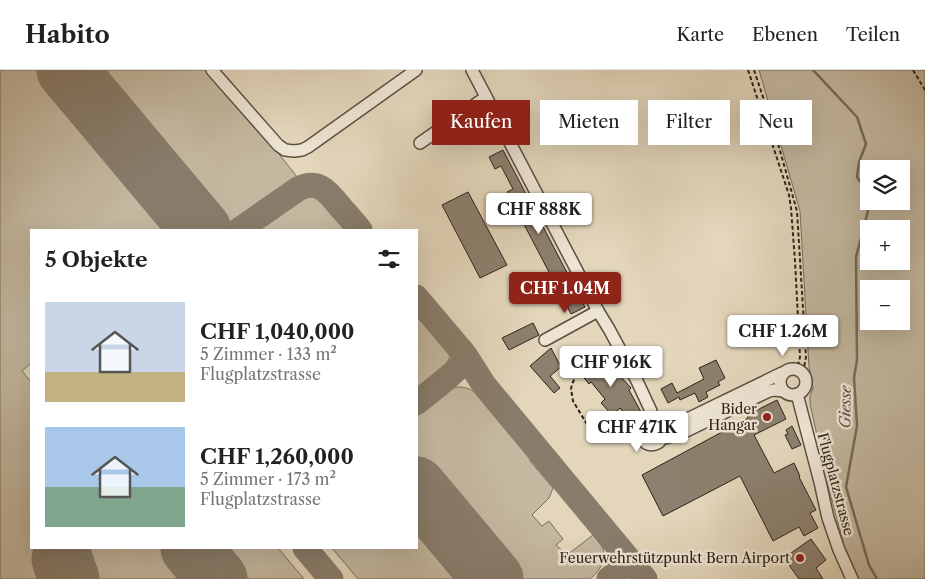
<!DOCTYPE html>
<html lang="de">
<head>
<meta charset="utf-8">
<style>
	:root { --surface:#fff; --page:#f2f2f2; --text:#222; --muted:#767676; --line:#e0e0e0; --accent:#8f2418 }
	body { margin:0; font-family:"Libre Caslon Text",serif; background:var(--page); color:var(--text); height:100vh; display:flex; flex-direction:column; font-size:19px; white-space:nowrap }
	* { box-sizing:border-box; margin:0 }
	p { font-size:16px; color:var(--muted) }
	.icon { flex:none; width:28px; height:28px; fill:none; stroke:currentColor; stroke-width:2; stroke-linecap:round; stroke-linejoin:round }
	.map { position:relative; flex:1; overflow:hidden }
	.panel { position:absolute; left:30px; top:159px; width:388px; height:320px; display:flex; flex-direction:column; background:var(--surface); border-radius:0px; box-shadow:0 5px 20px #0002 }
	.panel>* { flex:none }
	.hud { position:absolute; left:432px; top:30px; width:418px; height:45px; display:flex; gap:10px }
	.buttons { position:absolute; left:860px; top:90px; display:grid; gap:10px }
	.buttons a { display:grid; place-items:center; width:50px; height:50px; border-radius:0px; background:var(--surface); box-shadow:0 5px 20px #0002; font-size:25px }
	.price { position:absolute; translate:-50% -42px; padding:0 11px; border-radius:5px; background:#fff; color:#222; font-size:16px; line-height:32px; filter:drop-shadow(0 1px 2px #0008) }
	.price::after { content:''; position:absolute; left:50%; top:30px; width:15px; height:11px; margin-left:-8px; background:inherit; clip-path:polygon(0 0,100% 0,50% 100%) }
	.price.selected { background:var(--accent); color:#fff }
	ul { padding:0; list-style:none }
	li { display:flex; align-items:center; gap:15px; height:125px; padding:0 15px }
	li span { display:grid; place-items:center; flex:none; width:140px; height:100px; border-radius:0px; color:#555 }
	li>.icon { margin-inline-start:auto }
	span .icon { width:60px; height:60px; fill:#fffc; stroke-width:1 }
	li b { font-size:21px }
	h2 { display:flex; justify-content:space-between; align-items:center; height:60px; padding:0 15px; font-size:21px }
	.tag { padding:0 18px; border-radius:0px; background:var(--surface); box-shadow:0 5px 20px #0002; font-size:18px; line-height:45px }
	.tag.selected { background:var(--accent); color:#fff }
	header { display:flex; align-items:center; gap:30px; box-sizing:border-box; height:70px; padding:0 25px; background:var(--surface); border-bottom:1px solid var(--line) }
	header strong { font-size:24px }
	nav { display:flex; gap:28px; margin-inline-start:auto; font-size:18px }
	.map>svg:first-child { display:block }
	.green { fill:#c4b8a0; stroke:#796e5e; fill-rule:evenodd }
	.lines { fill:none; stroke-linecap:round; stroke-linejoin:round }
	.stream { stroke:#756a5b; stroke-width:2.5 }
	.taxiway { stroke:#887c6b; stroke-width:25 }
	.runway { stroke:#887c6b; stroke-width:61 }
	.building { fill:#8c806e; stroke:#2e231b }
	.minor-casing { stroke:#5b5043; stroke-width:14 }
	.path { stroke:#2e231b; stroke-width:2; stroke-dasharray:4 2.5; stroke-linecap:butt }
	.minor { stroke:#ede4d3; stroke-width:11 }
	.poi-dot { fill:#8f2418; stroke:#ede4d3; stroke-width:2 }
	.labels { text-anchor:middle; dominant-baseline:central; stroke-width:5; stroke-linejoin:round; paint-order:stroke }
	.poi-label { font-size:14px; fill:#2e231b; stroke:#ede4d3; text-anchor:end }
	.street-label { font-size:14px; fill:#2e231b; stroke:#ede4d3 }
	.water-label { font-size:15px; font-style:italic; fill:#584c40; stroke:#ede4d3 }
</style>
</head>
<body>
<header>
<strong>Habito</strong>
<nav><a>Karte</a><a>Ebenen</a><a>Teilen</a></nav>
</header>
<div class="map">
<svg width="925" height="509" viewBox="0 0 925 509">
	<rect width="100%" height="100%" fill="#e3d6bb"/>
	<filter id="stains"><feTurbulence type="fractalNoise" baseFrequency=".004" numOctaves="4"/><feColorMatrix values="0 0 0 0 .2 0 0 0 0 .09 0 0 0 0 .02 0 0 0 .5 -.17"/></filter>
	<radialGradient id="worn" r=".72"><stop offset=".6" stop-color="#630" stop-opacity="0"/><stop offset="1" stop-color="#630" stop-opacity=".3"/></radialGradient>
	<!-- green -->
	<g class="green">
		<path d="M0,0H39L173,160H31V293L22,301L31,312V478H45L33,481L43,509H0Z"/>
		<path d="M95,0H207L279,84L298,108L233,153C226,155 222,151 217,147Z"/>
		<path d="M759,0H925V509H859L844,475L830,423L810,334V326L813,318L809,297L800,141ZM869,99H901V131H869ZM869,159H901V191H869ZM869,219H901V251H869Z"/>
		<path d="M312,122L316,123L324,126L354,160H253L300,126Z"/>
		<path d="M416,235L449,274C451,281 450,289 446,294L416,320Z"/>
		<path d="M456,317C464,317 470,318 476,323L530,387V391L553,418L549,428L532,445L542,456L549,451L563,469L556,475L567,485L593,465C596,469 601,474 603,479C607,491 598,502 590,509H520L416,385V347L449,320Z"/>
		<path d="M416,451L465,509H358L332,478H416Z"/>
		<path d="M77,478H169L195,509H88Z"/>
		<path d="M223,478H278L304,509H249Z"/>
	</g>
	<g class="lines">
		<!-- stream -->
		<g class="stream">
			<path d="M813,0L857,47L866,74L859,92L857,107L868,123L869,127"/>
			<path d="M870,131V133L856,187L857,290L854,308L857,356L846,417L869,495L877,509"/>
		</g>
		<!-- taxiway -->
		<g class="taxiway">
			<path d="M189,145L204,160"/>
			<path d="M239,160L298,119C319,108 329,123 341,138C348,145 354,153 360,160"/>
			<path d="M416,227L465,285L484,315L645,509"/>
			<path d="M416,333C425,326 459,300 463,292C464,287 463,284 461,280"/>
			<path d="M305,478L331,509"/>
			<path d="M609,509C620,500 627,494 620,479"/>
		</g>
		<!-- runway -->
		<g class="runway">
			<path d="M67,0L201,160"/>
			<path d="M416,417L493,509"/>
			<path d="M191,478L217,509"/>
			<path d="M62,489L69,509"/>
		</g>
	</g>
	<!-- building -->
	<g class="building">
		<path d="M503,80L585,237L571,244L507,122L513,119L501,96L495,99L489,87Z"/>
		<path d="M468,122L507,195L480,208L442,135Z"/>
		<path d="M533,253L539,265L509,280L502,268Z"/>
		<path d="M551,278L561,297L550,306L560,318L554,323L530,296Z"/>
		<path d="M598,288L601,292L603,291L608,297L612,294L622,306L621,307L631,318L629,320L641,342L629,349L620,338L612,345L601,333L605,329L591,312L589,314L580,303Z"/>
		<path d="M716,290L725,308L718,312L720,315L706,322L708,327L699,332L695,323L680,330L679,327L668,333L661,319L672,313L677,323L704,309L699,298Z"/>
		<path d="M777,330L786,349L754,365L774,403L794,393L800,406L799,407L816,440L810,443L818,458L804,466L799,457L773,471L740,406L663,446L642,405L748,348L747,345Z"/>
		<path d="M792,356L801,375L792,379L785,365L788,364L786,360Z"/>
		<path d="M811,469L826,490L816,498L823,509H799L784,488Z"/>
	</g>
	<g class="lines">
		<!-- minor casing -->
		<g class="minor-casing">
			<g id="minor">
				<path d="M212,0L278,75L285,80L294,81L302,80L308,77L416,0"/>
				<path d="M472,0L598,241L609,259L637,311L651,341V355"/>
				<path d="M420,73L486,27"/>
				<path d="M545,270L598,241"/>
				<circle cx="793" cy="312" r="13"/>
				<path d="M797,324L820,412L828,448L839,480L852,509"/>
				<path d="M658,357C672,375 642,382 642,365C641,360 644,358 648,355H655L658,357L677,354L782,303"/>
				<path d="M661,369L680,364L769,321L774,320L783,321"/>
			</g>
		</g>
		<!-- path -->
		<g class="path">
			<path d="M748,0L789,125L791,138L795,191L800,287L797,299"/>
			<path d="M754,0L775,63L797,141L806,287L803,303"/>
			<path d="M913,0L925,20"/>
			<path d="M580,298L572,314L571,319L573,331L588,356L610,366L614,367L634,353"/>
		</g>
		<!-- minor -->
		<use href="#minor" class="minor"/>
	</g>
	<!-- markers -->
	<g class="poi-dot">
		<circle cx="767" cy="347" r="5"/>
		<circle cx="800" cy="488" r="5"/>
	</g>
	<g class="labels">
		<!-- poi labels -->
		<g class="poi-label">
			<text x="757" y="339">Bider<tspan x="757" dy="16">Hangar</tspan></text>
			<text x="790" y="488">Feuerwehrstützpunkt Bern Airport</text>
		</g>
		<!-- street labels -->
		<g class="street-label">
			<text transform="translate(836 414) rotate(75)">Flugplatzstrasse</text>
		</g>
		<!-- water labels -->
		<g class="water-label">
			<text transform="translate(845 337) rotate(-89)">Giesse</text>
		</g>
	</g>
	<rect width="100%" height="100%" filter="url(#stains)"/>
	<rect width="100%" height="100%" fill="url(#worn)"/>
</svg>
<div class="buttons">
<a><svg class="icon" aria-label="layers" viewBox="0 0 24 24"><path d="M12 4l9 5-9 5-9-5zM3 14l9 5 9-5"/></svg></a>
<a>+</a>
<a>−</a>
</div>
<b class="price" style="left:539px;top:165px">CHF 888K</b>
<b class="price selected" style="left:565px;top:244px">CHF 1.04M</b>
<b class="price" style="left:783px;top:287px">CHF 1.26M</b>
<b class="price" style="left:611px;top:318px">CHF 916K</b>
<b class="price" style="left:637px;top:383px">CHF 471K</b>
<div class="hud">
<a class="tag selected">Kaufen</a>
<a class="tag">Mieten</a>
<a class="tag">Filter</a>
<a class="tag">Neu</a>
</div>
<section class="panel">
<h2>5 Objekte<svg class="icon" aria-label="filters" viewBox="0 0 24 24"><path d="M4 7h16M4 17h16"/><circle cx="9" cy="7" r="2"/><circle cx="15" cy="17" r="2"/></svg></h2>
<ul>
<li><span style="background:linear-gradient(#c9d6e8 70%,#c2b280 0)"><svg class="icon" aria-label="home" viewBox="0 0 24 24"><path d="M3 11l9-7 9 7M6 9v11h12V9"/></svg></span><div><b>CHF 1,040,000</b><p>5 Zimmer · 133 m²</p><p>Flugplatzstrasse</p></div></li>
<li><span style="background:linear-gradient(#a9c7e8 60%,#7fa58c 0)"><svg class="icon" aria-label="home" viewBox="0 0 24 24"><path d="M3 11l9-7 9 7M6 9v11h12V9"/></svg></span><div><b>CHF 1,260,000</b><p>5 Zimmer · 173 m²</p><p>Flugplatzstrasse</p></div></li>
</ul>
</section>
</div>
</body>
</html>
